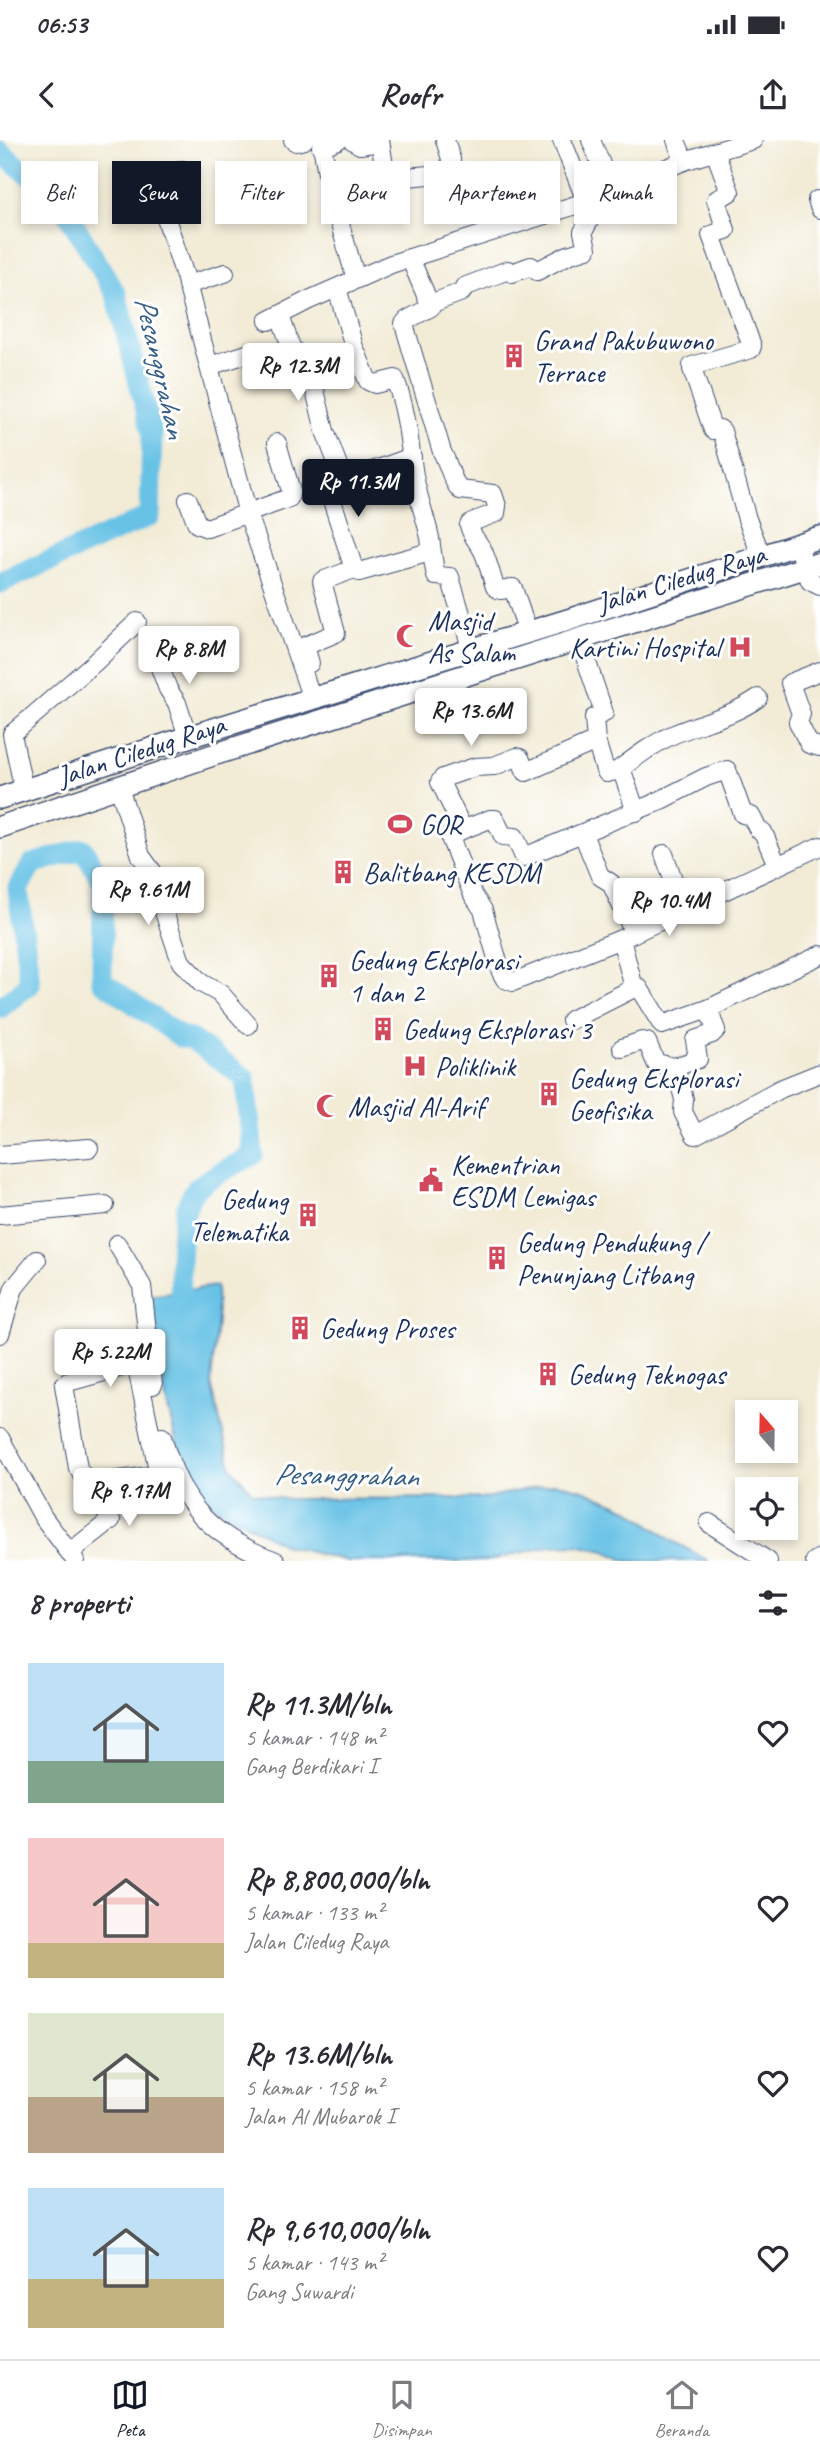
<!DOCTYPE html>
<html lang="id">
<head>
<meta charset="utf-8">
<style>
	:root { --surface:#fff; --page:#f7f7f7; --text:#2b2b33; --muted:#7c7c81; --line:#e1e1e2; --accent:#111827 }
	body { margin:0; font-family:Caveat,sans-serif; background:var(--page); color:var(--text); height:100vh; display:flex; flex-direction:column; font-size:26px; white-space:nowrap }
	* { box-sizing:border-box; margin:0 }
	p { font-size:23px; color:var(--muted) }
	.icon { flex:none; width:38px; height:38px; fill:none; stroke:currentColor; stroke-width:2; stroke-linecap:round; stroke-linejoin:round }
	.map { position:relative; height:1421px; overflow:hidden }
	.panel { display:flex; flex-direction:column; background:var(--surface); flex:1 }
	.panel>* { flex:none }
	.top-card { position:absolute; left:21px; top:21px; width:779px; height:63px; display:flex; gap:14px }
	.needle { width:46px; rotate:340deg }
	.controls { position:absolute; left:735px; top:1260px; display:grid; gap:14px }
	.controls a { display:grid; place-items:center; width:63px; height:63px; border-radius:0px; background:var(--surface); box-shadow:0 4px 10px #0003; font-size:35px }
	.price { position:absolute; translate:-50% -60px; padding:0 16px; border-radius:7px; background:#fff; color:#222; font-size:23px; line-height:46px; filter:drop-shadow(0 2px 4px #0008) }
	.price::after { content:''; position:absolute; left:50%; top:42px; width:21px; height:16px; margin-left:-10px; background:inherit; clip-path:polygon(0 0,100% 0,50% 100%) }
	.price.active { background:var(--accent); color:#fff }
	ul { padding:0; list-style:none }
	li { display:flex; align-items:center; gap:21px; height:175px; padding:0 28px }
	li span { display:grid; place-items:center; flex:none; width:196px; height:140px; border-radius:0px; color:#555 }
	li>.icon { margin-inline-start:auto }
	span .icon { width:84px; height:84px; fill:#fffc; stroke-width:1 }
	li b { font-size:30px }
	h2 { display:flex; justify-content:space-between; align-items:center; height:84px; padding:0 28px; font-size:30px }
	.chip { padding:0 24px; border-radius:0px; background:var(--surface); box-shadow:0 4px 10px #0003; font-size:24px; line-height:63px }
	.chip.active { background:var(--accent); color:#fff }
	.status { display:flex; justify-content:space-between; align-items:center; height:49px; padding:0 35px; background:var(--surface); direction:ltr }
	.status svg { height:19px; fill:currentColor }
	header { display:flex; justify-content:space-between; align-items:center; height:91px; padding:0 28px; background:var(--surface); font-size:32px; font-weight:700 }
	.tab-bar { display:flex; justify-content:space-around; align-items:center; height:98px; border-top:2px solid var(--line); background:var(--surface); font-size:19px; color:var(--muted) }
	.tab-bar a { display:grid; justify-items:center; gap:4px }
	.tab-bar .active { color:var(--accent) }
	.map>svg:first-child { display:block }
	.water { fill:#68c2e6; stroke:#4278a2; stroke-width:2 }
	.lines { fill:none; stroke-linecap:round; stroke-linejoin:round }
	.river { stroke:#68c2e6; stroke-width:21 }
	.minor-casing { stroke:#3b4b70; stroke-width:20 }
	.major-casing { stroke:#3b4b70; stroke-width:24 }
	.minor { stroke:#fff; stroke-width:18 }
	.major { stroke:#fff; stroke-width:21 }
	.labels { text-anchor:middle; dominant-baseline:central; stroke-width:6; stroke-linejoin:round; paint-order:stroke }
	.poi-label { font-size:28px; fill:#1b2f5e; stroke:#fff; text-anchor:start }
	.street-label { font-size:28px; fill:#1b2f5e; stroke:#fff }
	.water-label { font-size:30px; font-style:italic; fill:#325b87; stroke:#fff }
</style>
</head>
<body>
<div class="status"><b>06:53</b><svg viewBox="0 0 49 12"><path d="M0 12V9h3v3zM5 12V6h3v6zM10 12V3h3v9zM15 12V0h3v12zM26 1h20v11H26zM47 4h2v5h-2z"/></svg></div>
<header><svg class="icon" aria-label="back" viewBox="0 0 24 24"><path d="M15 5l-7 7 7 7"/></svg>Roofr<svg class="icon" aria-label="share" viewBox="0 0 24 24"><path d="M12 15V3M7 8l5-5 5 5M5 13v7h14v-7"/></svg></header>
<div class="map">
<svg width="820" height="1421" viewBox="0 0 820 1421">
	<rect width="100%" height="100%" fill="#fff"/>
	<filter id="ink" filterUnits="userSpaceOnUse"><feTurbulence type="fractalNoise" baseFrequency=".0143" numOctaves="2"/><feDisplacementMap in="SourceGraphic" scale="14" xChannelSelector="R" yChannelSelector="G"/><feConvolveMatrix kernelMatrix="1 2 1 2 8 2 1 2 1" color-interpolation-filters="sRGB"/></filter>
	<filter id="wash" filterUnits="userSpaceOnUse"><feTurbulence type="fractalNoise" baseFrequency=".00686" numOctaves="4" result="noise"/><feDisplacementMap in="SourceGraphic" scale="28" xChannelSelector="R" yChannelSelector="G"/><feGaussianBlur stdDeviation="1.57" result="paint"/><feColorMatrix in="noise" values="0 0 0 0 0 0 0 0 0 0 0 0 0 0 0 0 0 1.4 0 .05"/><feComposite in="paint" operator="in"/></filter>
	<g filter="url(#wash)">
		<rect width="100%" height="100%" fill="#f2ebd5"/>
		<!-- water -->
		<path class="water" d="M216,1146L217,1180L211,1243L231,1327L252,1352L283,1359L485,1358L556,1343L583,1350L628,1369L674,1402L709,1421H627L605,1411L576,1405L550,1406L486,1421H348L286,1406L207,1362L180,1316L166,1260L151,1156Z"/>
		<g class="lines">
			<!-- river -->
			<g class="river">
				<path d="M0,11L60,61L116,154L152,293L150,376L0,443"/>
				<path d="M0,868L30,844L18,749L32,724L83,709L103,743L102,841L182,898L191,899L245,938L253,1015C241,1022 203,1040 196,1049C175,1072 180,1148 183,1178"/>
			</g>
		</g>
	</g>
	<g filter="url(#ink)">
		<g class="lines">
			<!-- minor casing -->
			<g class="minor-casing">
				<g id="minor">
					<path d="M293,0L296,2L304,0"/>
					<path d="M321,0L330,50L356,139"/>
					<path d="M352,0L360,5L380,2"/>
					<path d="M380,0L386,39"/>
					<path d="M562,0L586,61"/>
					<path d="M591,0L612,51"/>
					<path d="M676,0L684,21"/>
					<path d="M321,7L338,0"/>
					<path d="M715,12L730,52L716,60L726,90L711,95L752,206L751,209L692,226V229L713,290L720,289L722,291L747,379L762,417"/>
					<path d="M182,30L160,43L157,51L185,136L248,374L312,559"/>
					<path d="M330,50L386,39L450,33L451,19L445,0"/>
					<path d="M817,60L820,69"/>
					<path d="M410,118L431,167L407,180L404,184L442,312C449,324 451,340 460,350L493,354L497,366L496,373L472,382L469,385C472,398 478,401 483,411C488,422 491,435 495,447L500,450L513,448L528,493"/>
					<path d="M187,145L225,133"/>
					<path d="M337,148L354,207L368,241L375,244L395,239C406,268 409,298 413,329C416,353 425,375 430,398C432,411 433,423 436,436L450,437L472,511"/>
					<path d="M430,164L462,152L464,147L508,130L512,133L531,126L537,131L568,115L587,109L583,92L589,81L582,63"/>
					<path d="M280,176L291,207L301,219L315,250L325,291L344,341"/>
					<path d="M268,181L309,160L391,124L582,63L684,21L753,0"/>
					<path d="M209,226L250,213"/>
					<path d="M412,317L344,341L330,351V354L354,429L359,432L430,412"/>
					<path d="M188,360L197,384L207,388L289,358L291,351L277,303"/>
					<path d="M798,405L810,441L820,446"/>
					<path d="M579,499L604,573L594,578L596,601L605,630L607,633L620,630"/>
					<path d="M157,520L168,549L177,563L188,597"/>
					<path d="M310,523L305,506L336,493L322,441L354,429"/>
					<path d="M820,531L790,543L801,574L798,582L809,604L820,607"/>
					<path d="M119,647L141,716L157,738L164,761V772L181,822L201,843L221,854L248,885"/>
					<path d="M24,651L12,594L94,523L137,482"/>
					<path d="M636,672L621,628C637,616 653,604 672,595C701,582 731,577 758,558"/>
					<path d="M463,689L440,642L443,638L475,627L494,626L517,617L520,618L526,632L596,601"/>
					<path d="M583,694L600,736L611,743L634,793"/>
					<path d="M664,714L684,770"/>
					<path d="M777,725L763,692L758,689L751,676L743,674L727,630L706,637L655,663L524,717L515,697L503,696L495,679H490L452,694L451,700L473,755L483,770L501,832L505,839L513,842L621,799L820,706"/>
					<path d="M634,848H639L662,885L708,869L716,890L712,894L695,900L698,919L675,927L684,959L683,972L695,995L780,949L820,933"/>
					<path d="M708,869L820,815"/>
					<path d="M571,880L634,848L621,799"/>
					<path d="M622,908L642,901L647,902L656,923L675,927"/>
					<path d="M0,1015L89,1008"/>
					<path d="M0,1075L105,1065"/>
					<path d="M117,1104L142,1146L153,1245"/>
					<path d="M0,1194L14,1148L37,1120"/>
					<path d="M162,1297C182,1366 209,1396 276,1421"/>
					<path d="M0,1298L43,1377L75,1420"/>
					<path d="M709,1383L768,1421"/>
					<path d="M69,1413L111,1380L78,1328L64,1245L68,1242L136,1223L159,1335L86,1344"/>
					<path d="M815,1421L820,1418"/>
				</g>
			</g>
			<!-- major casing -->
			<g class="major-casing">
				<g id="major">
					<path d="M0,658L188,597L571,479L820,397"/>
					<path d="M0,687L213,615L820,423"/>
				</g>
			</g>
			<!-- minor -->
			<use href="#minor" class="minor"/>
			<!-- major -->
			<use href="#major" class="major"/>
		</g>
	</g>
	<!-- icons -->
	<defs>
		<g id="building-bare" transform="scale(1.89)"><path d="M-4-6H4V6H1V3H-1V6H-4ZM-2.5-4.3h1.7v1.8h-1.7ZM.8-4.3h1.7v1.8H.8ZM-2.5-1h1.7V.8h-1.7ZM.8-1h1.7V.8H.8Z" fill="#d1495b" stroke="#fff" stroke-width="2.5" paint-order="stroke"/></g>
		<g id="mosque-bare" transform="scale(1.89)"><path d="M3.5-4.9A6 6 0 1 0 3.5 4.9A5 5 0 1 1 3.5-4.9Z" fill="#d1495b" stroke="#fff" stroke-width="2.5" paint-order="stroke"/></g>
		<g id="hospital-bare" transform="scale(1.89)"><path d="M-5-5h3v3.5h4V-5h3V5h-3V1.5h-4V5h-3Z" fill="#d1495b" stroke="#fff" stroke-width="2.5" paint-order="stroke"/></g>
		<g id="stadium-bare" transform="scale(1.89)"><path d="M0-5a6.5 5 0 1 0 0 10a6.5 5 0 1 0 0-10ZM-3.5-1.8h7v3.6h-7Z" fill="#d1495b" stroke="#fff" stroke-width="2.5" paint-order="stroke"/></g>
		<g id="civic-bare" transform="scale(1.89)"><path d="M-.6-6.5H3V-4.5H.6V-3L4-1V1h2V6H-6V1h2V-1L-.6-3ZM-1.2 2.5V6h2.4V2.5Z" fill="#d1495b" stroke="#fff" stroke-width="2.5" paint-order="stroke"/></g>
	</defs>
	<g fill-rule="evenodd">
		<use href="#building-bare" x="514" y="216"/>
		<use href="#mosque-bare" x="408" y="496"/>
		<use href="#hospital-bare" x="740" y="507"/>
		<use href="#stadium-bare" x="400" y="684"/>
		<use href="#building-bare" x="343" y="732"/>
		<use href="#building-bare" x="329" y="836"/>
		<use href="#building-bare" x="383" y="889"/>
		<use href="#hospital-bare" x="415" y="926"/>
		<use href="#building-bare" x="549" y="954"/>
		<use href="#mosque-bare" x="328" y="966"/>
		<use href="#civic-bare" x="431" y="1040"/>
		<use href="#building-bare" x="308" y="1075"/>
		<use href="#building-bare" x="497" y="1118"/>
		<use href="#building-bare" x="300" y="1188"/>
		<use href="#building-bare" x="548" y="1234"/>
	</g>
	<g class="labels">
		<!-- poi labels -->
		<g class="poi-label">
			<text x="534" y="200">Grand Pakubuwono<tspan x="534" dy="32">Terrace</tspan></text>
			<text x="428" y="480">Masjid<tspan x="428" dy="32">As Salam</tspan></text>
			<text x="720" y="507" text-anchor="end">Kartini Hospital</text>
			<text x="420" y="684">GOR</text>
			<text x="363" y="732">Balitbang KESDM</text>
			<text x="349" y="820">Gedung Eksplorasi<tspan x="349" dy="32">1 dan 2</tspan></text>
			<text x="403" y="889">Gedung Eksplorasi 3</text>
			<text x="435" y="926">Poliklinik</text>
			<text x="569" y="938">Gedung Eksplorasi<tspan x="569" dy="32">Geofisika</tspan></text>
			<text x="348" y="966">Masjid Al-Arif</text>
			<text x="451" y="1024">Kementrian<tspan x="451" dy="32">ESDM Lemigas</tspan></text>
			<text x="288" y="1059" text-anchor="end">Gedung<tspan x="288" dy="32">Telematika</tspan></text>
			<text x="517" y="1102">Gedung Pendukung /<tspan x="517" dy="32">Penunjang Litbang</tspan></text>
			<text x="320" y="1188">Gedung Proses</text>
			<text x="568" y="1234">Gedung Teknogas</text>
		</g>
		<!-- street labels -->
		<g class="street-label">
			<text transform="translate(681 438) rotate(-17)">Jalan Ciledug Raya</text>
			<text transform="translate(141 610) rotate(-18)">Jalan Ciledug Raya</text>
		</g>
		<!-- water labels -->
		<g class="water-label">
			<text transform="translate(161 227) rotate(77)">Pesanggrahan</text>
			<text transform="translate(346 1335) rotate(1)">Pesanggrahan</text>
		</g>
	</g>
</svg>
<div class="controls">
<a><svg class="needle" viewBox="-14 -14 28 28"><path d="M0-13l5 13h-10z" fill="#e53935"/><path d="M0 13l5-13h-10z" fill="#7c7c81"/></svg></a>
<a><svg class="icon" aria-label="locate" viewBox="0 0 24 24"><circle cx="12" cy="12" r="6"/><path d="M12 2v4M12 18v4M2 12h4M18 12h4"/></svg></a>
</div>
<b class="price" style="left:298px;top:263px">Rp 12.3M</b>
<b class="price active" style="left:358px;top:379px">Rp 11.3M</b>
<b class="price" style="left:189px;top:546px">Rp 8.8M</b>
<b class="price" style="left:471px;top:608px">Rp 13.6M</b>
<b class="price" style="left:148px;top:787px">Rp 9.61M</b>
<b class="price" style="left:669px;top:798px">Rp 10.4M</b>
<b class="price" style="left:110px;top:1249px">Rp 5.22M</b>
<b class="price" style="left:129px;top:1388px">Rp 9.17M</b>
<div class="top-card">
<a class="chip">Beli</a>
<a class="chip active">Sewa</a>
<a class="chip">Filter</a>
<a class="chip">Baru</a>
<a class="chip">Apartemen</a>
<a class="chip">Rumah</a>
</div>
</div>
<section class="panel">
<h2>8 properti<svg class="icon" aria-label="filters" viewBox="0 0 24 24"><path d="M4 7h16M4 17h16"/><circle cx="9" cy="7" r="2"/><circle cx="15" cy="17" r="2"/></svg></h2>
<ul>
<li><span style="background:linear-gradient(#bfe0f5 70%,#7fa58c 0)"><svg class="icon" aria-label="home" viewBox="0 0 24 24"><path d="M3 11l9-7 9 7M6 9v11h12V9"/></svg></span><div><b>Rp 11.3M/bln</b><p>5 kamar · 148 m²</p><p>Gang Berdikari I</p></div><svg class="icon" aria-label="heart" viewBox="0 0 24 24"><path d="M12 20l-8-8c-3-5 5-10 8-4 3-6 11-1 8 4z"/></svg></li>
<li><span style="background:linear-gradient(#f6c9c9 75%,#c2b280 0)"><svg class="icon" aria-label="home" viewBox="0 0 24 24"><path d="M3 11l9-7 9 7M6 9v11h12V9"/></svg></span><div><b>Rp 8,800,000/bln</b><p>5 kamar · 133 m²</p><p>Jalan Ciledug Raya</p></div><svg class="icon" aria-label="heart" viewBox="0 0 24 24"><path d="M12 20l-8-8c-3-5 5-10 8-4 3-6 11-1 8 4z"/></svg></li>
<li><span style="background:linear-gradient(#dfe7d0 60%,#b9a48a 0)"><svg class="icon" aria-label="home" viewBox="0 0 24 24"><path d="M3 11l9-7 9 7M6 9v11h12V9"/></svg></span><div><b>Rp 13.6M/bln</b><p>5 kamar · 158 m²</p><p>Jalan Al Mubarok I</p></div><svg class="icon" aria-label="heart" viewBox="0 0 24 24"><path d="M12 20l-8-8c-3-5 5-10 8-4 3-6 11-1 8 4z"/></svg></li>
<li><span style="background:linear-gradient(#bfe0f5 65%,#c2b280 0)"><svg class="icon" aria-label="home" viewBox="0 0 24 24"><path d="M3 11l9-7 9 7M6 9v11h12V9"/></svg></span><div><b>Rp 9,610,000/bln</b><p>5 kamar · 143 m²</p><p>Gang Suwardi</p></div><svg class="icon" aria-label="heart" viewBox="0 0 24 24"><path d="M12 20l-8-8c-3-5 5-10 8-4 3-6 11-1 8 4z"/></svg></li>
</ul>
</section>
<nav class="tab-bar">
<a class="active"><svg class="icon" aria-label="map" viewBox="0 0 24 24"><path d="M3 6l6-2 6 2 6-2v14l-6 2-6-2-6 2zM9 4v14M15 6v14"/></svg>Peta</a>
<a><svg class="icon" aria-label="saved" viewBox="0 0 24 24"><path d="M7 4h10v16l-5-4-5 4z"/></svg>Disimpan</a>
<a><svg class="icon" aria-label="home" viewBox="0 0 24 24"><path d="M3 11l9-7 9 7M6 9v11h12V9"/></svg>Beranda</a>
</nav>
</body>
</html>
